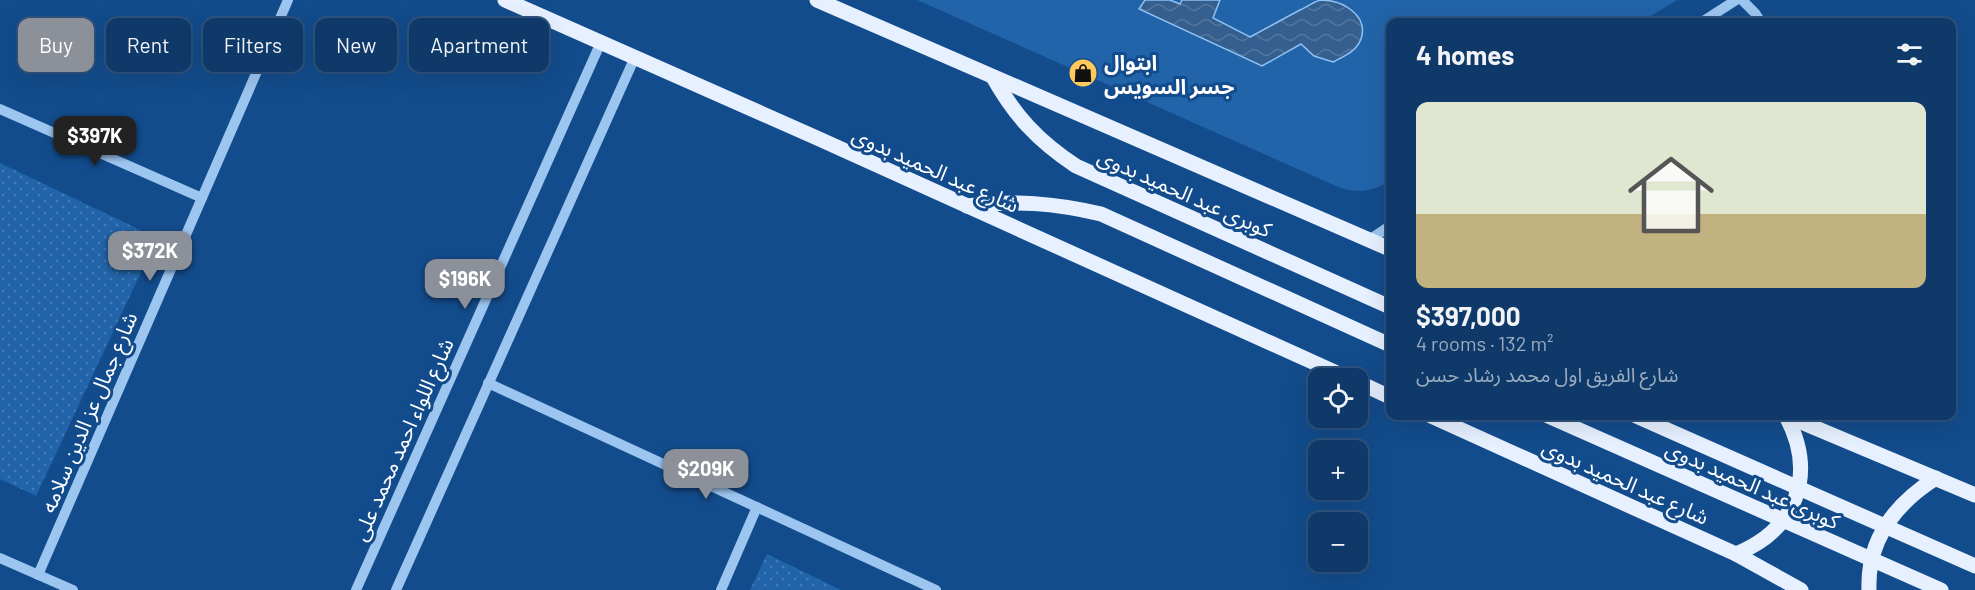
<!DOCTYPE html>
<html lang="en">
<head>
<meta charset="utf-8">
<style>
	:root { --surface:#0e3969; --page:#17406f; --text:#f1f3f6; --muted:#9bacc0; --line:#2e537d; --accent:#8c9099 }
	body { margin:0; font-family:Barlow,"Noto Sans Arabic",sans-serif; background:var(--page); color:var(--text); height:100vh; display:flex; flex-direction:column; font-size:22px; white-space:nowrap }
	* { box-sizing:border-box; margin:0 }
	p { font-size:20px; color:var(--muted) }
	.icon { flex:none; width:33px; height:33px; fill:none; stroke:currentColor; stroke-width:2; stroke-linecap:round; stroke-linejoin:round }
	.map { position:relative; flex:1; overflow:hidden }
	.drawer { position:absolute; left:1386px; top:18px; width:570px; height:402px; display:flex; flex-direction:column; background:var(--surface); border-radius:12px; box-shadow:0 6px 24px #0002,0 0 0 2px var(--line) }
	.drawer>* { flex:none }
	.hud { position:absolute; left:18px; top:18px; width:570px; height:54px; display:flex; gap:12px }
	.tools { position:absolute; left:1308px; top:368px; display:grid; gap:12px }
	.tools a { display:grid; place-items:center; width:60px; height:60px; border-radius:12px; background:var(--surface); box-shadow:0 6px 24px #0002,0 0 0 2px var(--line); font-size:30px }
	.price { position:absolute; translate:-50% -51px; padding:0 14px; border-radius:12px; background:var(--accent); color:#fff; font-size:20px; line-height:39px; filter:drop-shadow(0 2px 3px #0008) }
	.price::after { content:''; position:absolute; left:50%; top:36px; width:18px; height:14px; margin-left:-9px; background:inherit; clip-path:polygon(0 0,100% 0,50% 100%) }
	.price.current { background:#222; color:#fff }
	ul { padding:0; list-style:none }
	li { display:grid; align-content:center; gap:12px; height:318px; padding:0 30px }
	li+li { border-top:2px solid var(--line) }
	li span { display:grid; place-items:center; height:186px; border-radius:12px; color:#555 }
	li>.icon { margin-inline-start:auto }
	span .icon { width:108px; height:108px; fill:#fffc; stroke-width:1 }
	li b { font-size:26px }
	h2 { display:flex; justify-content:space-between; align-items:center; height:72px; padding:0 30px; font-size:26px }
	.pill { padding:0 21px; border-radius:12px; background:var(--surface); box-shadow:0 6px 24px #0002,0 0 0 2px var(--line); font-size:21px; line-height:54px }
	.pill.current { background:var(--accent); color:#fff }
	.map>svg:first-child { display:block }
	.grass { fill:url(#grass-dots) }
	.green { fill:#2264a9 }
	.water { fill:url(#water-waves); stroke:#8ec1f4; stroke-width:1.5 }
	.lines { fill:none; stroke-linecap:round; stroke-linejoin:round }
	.minor { stroke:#9cc5f0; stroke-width:10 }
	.major { stroke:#e6f0ff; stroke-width:15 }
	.labels { text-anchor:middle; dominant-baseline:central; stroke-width:6; stroke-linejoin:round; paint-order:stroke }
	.poi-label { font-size:21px; font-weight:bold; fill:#fff; stroke:#134c8c; text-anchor:start }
	.street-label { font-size:21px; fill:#fff; stroke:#134c8c }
</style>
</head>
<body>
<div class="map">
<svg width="1975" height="590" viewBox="0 0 1975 590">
	<defs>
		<pattern id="grass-dots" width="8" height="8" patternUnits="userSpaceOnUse" patternTransform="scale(1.5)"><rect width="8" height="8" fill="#2264a9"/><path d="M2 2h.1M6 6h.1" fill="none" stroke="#437bb6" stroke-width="1.8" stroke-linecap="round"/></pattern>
		<pattern id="water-waves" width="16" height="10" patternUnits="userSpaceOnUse" patternTransform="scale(1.5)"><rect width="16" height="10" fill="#355f8e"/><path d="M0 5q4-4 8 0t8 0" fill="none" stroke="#53779f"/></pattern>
	</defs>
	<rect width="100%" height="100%" fill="#134c8c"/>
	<!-- grass -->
	<g class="grass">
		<path d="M0,163L157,238L36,496L0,479Z"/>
		<path d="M767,554L841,590H750Z"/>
	</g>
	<!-- green -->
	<path class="green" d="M917,0H1677L1641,22H1390V181C1372,192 1356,194 1336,186Z"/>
	<!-- water -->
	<path class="water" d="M1145,0H1170L1180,4L1182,0H1220L1213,18L1250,37C1267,28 1283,19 1300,10C1307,7 1314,1 1321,0C1342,0 1369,15 1361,39C1356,52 1344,56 1333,62L1314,56L1301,44L1262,66L1139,9Z"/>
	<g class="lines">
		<!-- minor -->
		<g class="minor">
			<path d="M1742,0L1755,13L1761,22"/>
			<path d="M1702,22L1736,0"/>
			<path d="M0,109L202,198"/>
			<path d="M1369,240L1390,226"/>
			<path d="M488,383L936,590"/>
			<path d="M0,558L73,590"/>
			<path d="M38,575L288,0"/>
			<path d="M356,590L601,42"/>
			<path d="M396,590L635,57"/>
			<path d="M721,590L757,507"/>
		</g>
		<!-- major -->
		<g class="major">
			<path d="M505,0L817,138L1348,378"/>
			<path d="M817,0L1390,249"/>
			<path d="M993,77C1015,116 1038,141 1076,166L1390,307"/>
			<path d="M967,206C1015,200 1054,203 1101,214L1390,345"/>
			<path d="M1358,382L1390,397"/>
			<path d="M1431,416L1736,554L1801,590"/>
			<path d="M1548,416L1941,590"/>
			<path d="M1636,416L1975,566"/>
			<path d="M1787,416L1975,495"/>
			<path d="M1736,554C1797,529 1817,474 1786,416"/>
			<path d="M1869,590C1867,539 1895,504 1936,478"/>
		</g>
	</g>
	<!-- icons -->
	<defs>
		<g id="shop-disc" transform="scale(1.5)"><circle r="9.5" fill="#ffca5c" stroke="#134c8c"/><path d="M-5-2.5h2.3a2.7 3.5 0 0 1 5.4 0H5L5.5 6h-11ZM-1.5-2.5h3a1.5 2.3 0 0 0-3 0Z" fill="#111"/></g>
	</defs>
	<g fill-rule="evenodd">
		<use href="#shop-disc" x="1083" y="73"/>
	</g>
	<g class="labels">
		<!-- poi labels -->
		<g class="poi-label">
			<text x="1104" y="61">ابتوال<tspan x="1104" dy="24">جسر السويس</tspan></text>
		</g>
		<!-- street labels -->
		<g class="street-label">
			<text transform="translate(936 169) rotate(24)">شارع عبد الحميد بدوى</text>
			<text transform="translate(1185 192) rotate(24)">كوبرى عبد الحميد بدوى</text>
			<text transform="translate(88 412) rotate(-67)">شارع جمال عز الدين سلامه</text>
			<text transform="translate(402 439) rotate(-66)">شارع اللواء احمد محمد على</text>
			<text transform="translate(1626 481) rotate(24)">شارع عبد الحميد بدوى</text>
			<text transform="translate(1753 484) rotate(24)">كوبرى عبد الحميد بدوى</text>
		</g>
	</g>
</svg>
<div class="tools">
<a><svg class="icon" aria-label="locate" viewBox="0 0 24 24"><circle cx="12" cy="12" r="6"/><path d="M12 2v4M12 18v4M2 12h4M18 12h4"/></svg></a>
<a>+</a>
<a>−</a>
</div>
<b class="price current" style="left:95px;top:167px">$397K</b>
<b class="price" style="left:150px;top:282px">$372K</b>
<b class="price" style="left:465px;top:310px">$196K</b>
<b class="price" style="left:706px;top:500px">$209K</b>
<div class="hud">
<a class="pill current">Buy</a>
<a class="pill">Rent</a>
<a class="pill">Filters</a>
<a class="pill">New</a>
<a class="pill">Apartment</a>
</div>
<section class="drawer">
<h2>4 homes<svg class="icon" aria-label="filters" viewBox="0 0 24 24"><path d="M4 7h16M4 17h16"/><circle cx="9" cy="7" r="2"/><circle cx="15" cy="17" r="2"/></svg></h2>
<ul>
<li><span style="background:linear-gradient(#dfe7d0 60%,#c2b280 0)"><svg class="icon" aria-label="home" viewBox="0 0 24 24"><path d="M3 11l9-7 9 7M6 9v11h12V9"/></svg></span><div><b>$397,000</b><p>4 rooms · 132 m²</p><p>شارع الفريق اول محمد رشاد حسن</p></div></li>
</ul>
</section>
</div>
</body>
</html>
